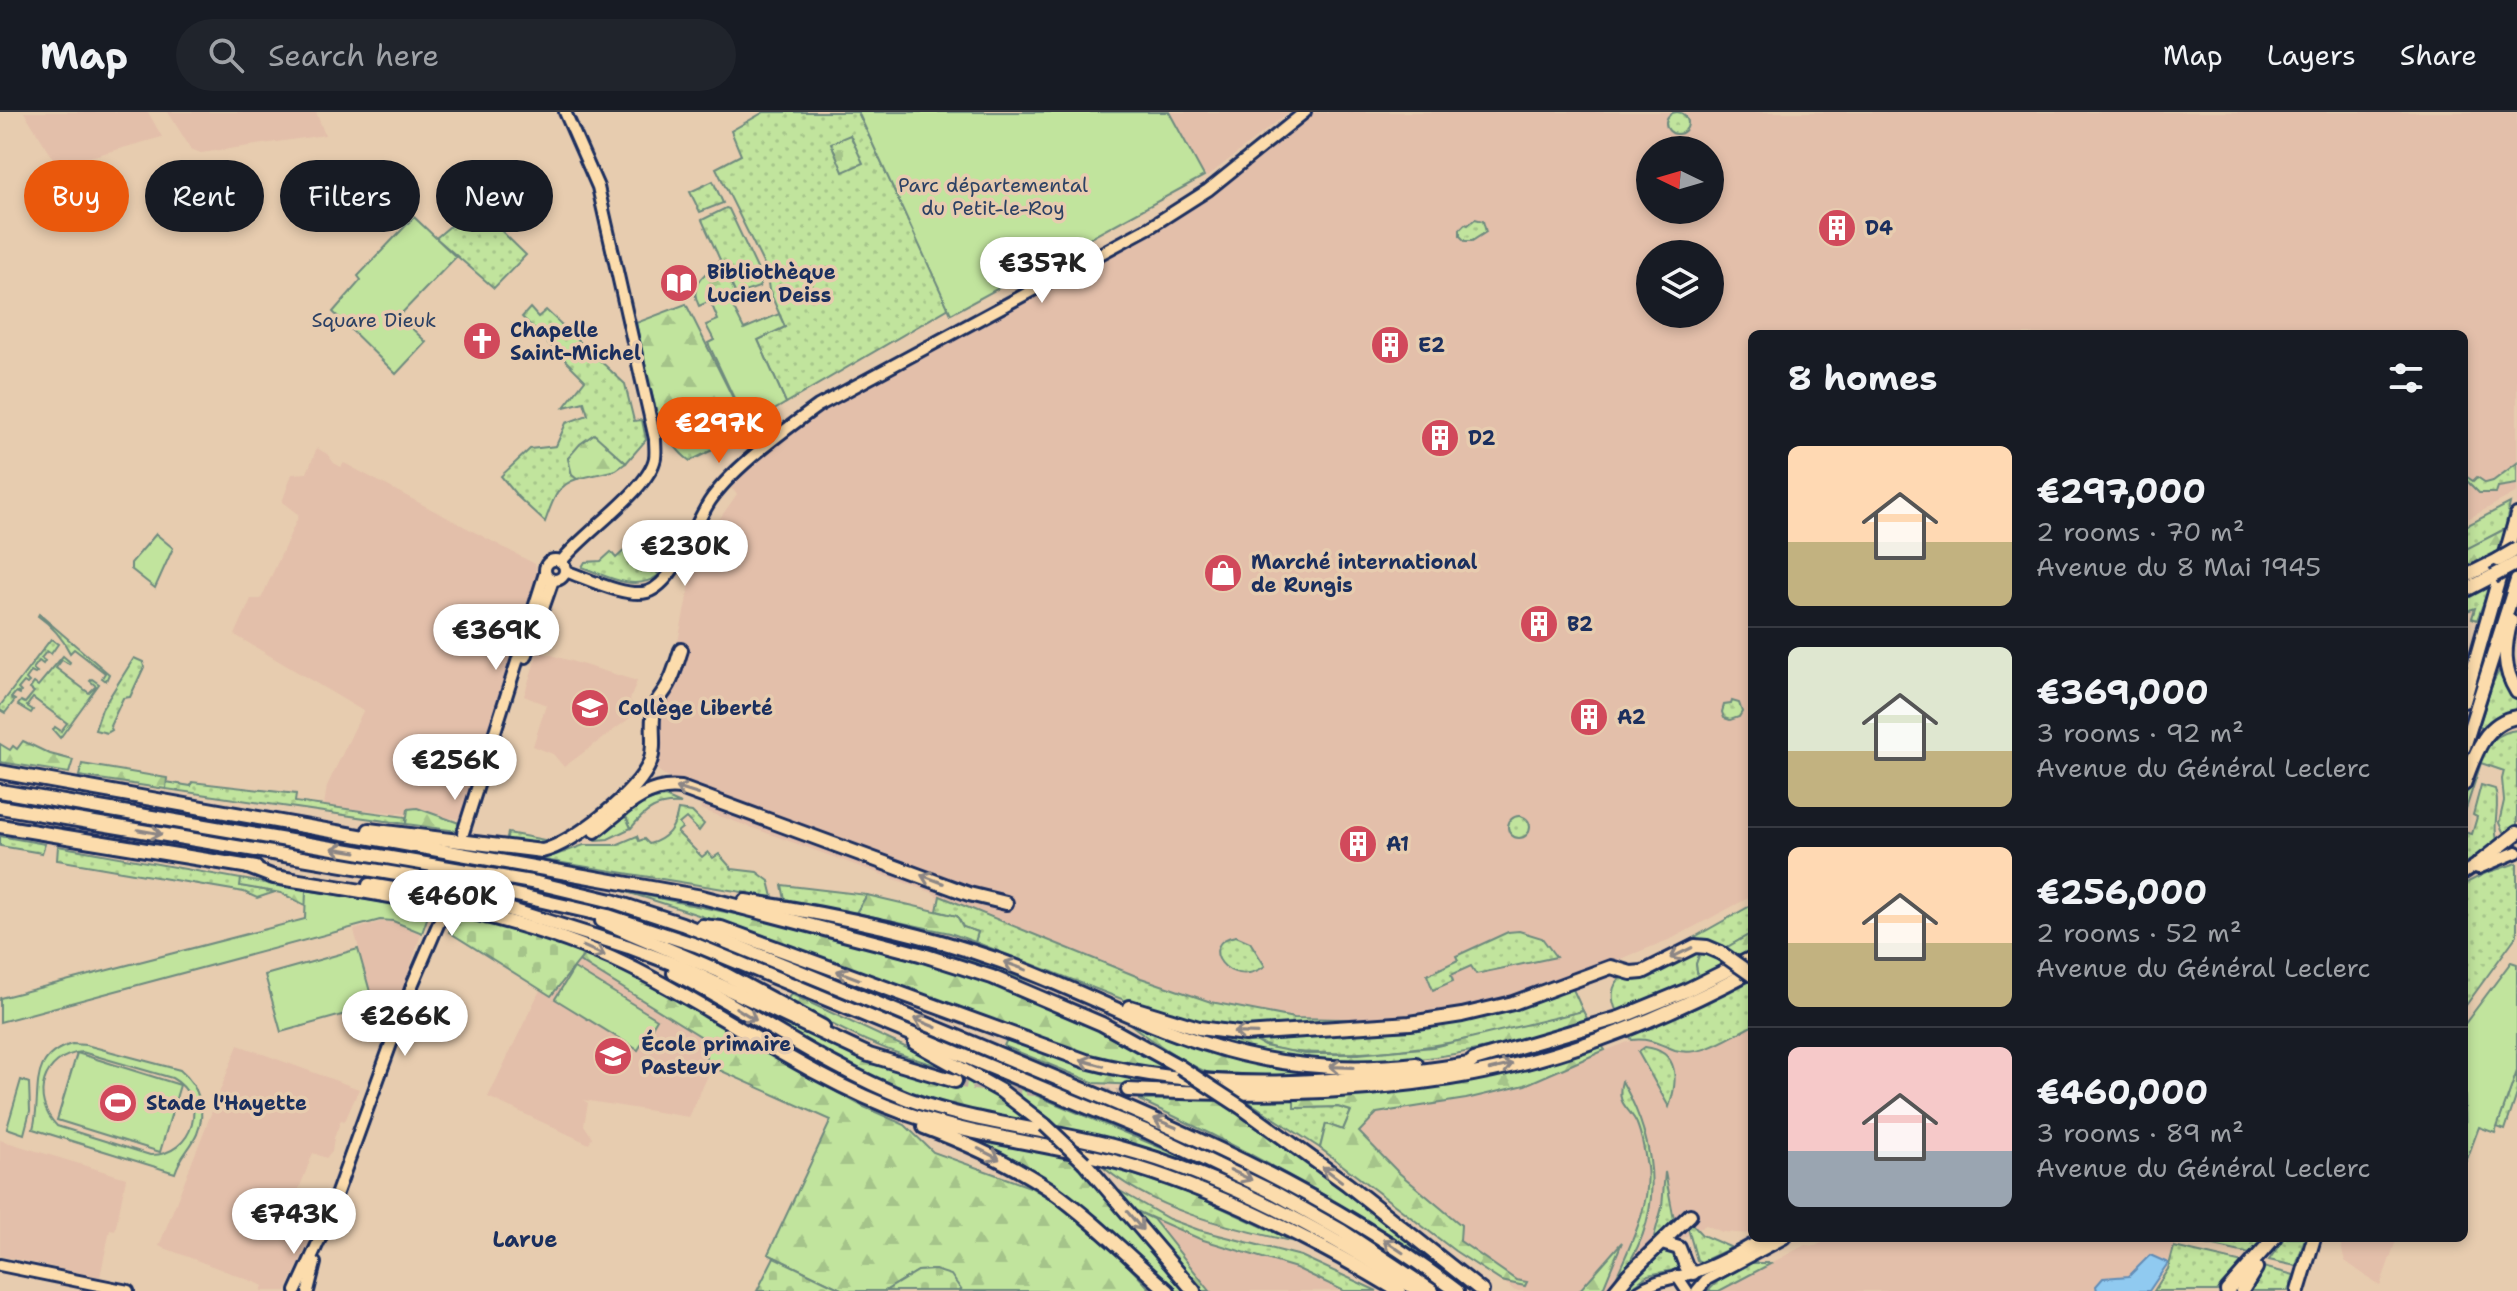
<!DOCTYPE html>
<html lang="en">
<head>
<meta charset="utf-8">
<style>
	:root { --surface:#171b24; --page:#20242c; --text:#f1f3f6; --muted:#9ea1a6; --line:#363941; --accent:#ea580c }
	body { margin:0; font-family:"Shantell Sans",sans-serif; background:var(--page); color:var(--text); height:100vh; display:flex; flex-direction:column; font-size:30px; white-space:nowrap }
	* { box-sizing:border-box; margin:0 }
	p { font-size:26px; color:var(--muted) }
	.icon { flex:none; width:44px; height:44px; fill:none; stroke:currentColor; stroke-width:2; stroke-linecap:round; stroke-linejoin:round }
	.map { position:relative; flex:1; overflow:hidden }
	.side { position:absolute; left:1748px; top:218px; width:720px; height:912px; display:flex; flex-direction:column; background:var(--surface); border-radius:12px; box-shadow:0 4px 12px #0003 }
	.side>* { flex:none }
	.top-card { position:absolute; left:24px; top:48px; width:760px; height:72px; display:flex; gap:16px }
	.needle { width:52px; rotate:275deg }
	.fabs { position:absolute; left:1636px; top:24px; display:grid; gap:16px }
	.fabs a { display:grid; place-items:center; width:88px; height:88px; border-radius:50%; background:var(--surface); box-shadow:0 4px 12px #0003; font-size:40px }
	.price { position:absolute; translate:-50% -68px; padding:0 18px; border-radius:28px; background:#fff; color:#222; font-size:26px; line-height:52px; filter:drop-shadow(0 2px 4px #0008) }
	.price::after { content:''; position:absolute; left:50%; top:48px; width:24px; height:18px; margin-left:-12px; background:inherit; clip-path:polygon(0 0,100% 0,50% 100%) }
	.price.selected { background:var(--accent); color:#fff }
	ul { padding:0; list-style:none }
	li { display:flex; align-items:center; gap:24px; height:200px; padding:0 40px }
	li+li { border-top:2px solid var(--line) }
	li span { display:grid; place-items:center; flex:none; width:224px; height:160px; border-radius:12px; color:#555 }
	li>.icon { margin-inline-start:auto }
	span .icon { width:96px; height:96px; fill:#fffc; stroke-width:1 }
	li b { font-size:34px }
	h2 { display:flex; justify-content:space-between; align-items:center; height:96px; padding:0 40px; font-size:34px }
	.tag { padding:0 28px; border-radius:36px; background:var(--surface); box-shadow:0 4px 12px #0003; font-size:28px; line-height:72px }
	.tag.selected { background:var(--accent); color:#fff }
	header { display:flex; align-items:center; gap:48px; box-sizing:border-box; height:112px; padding:0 40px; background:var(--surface); border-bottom:2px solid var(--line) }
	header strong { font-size:38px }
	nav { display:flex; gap:44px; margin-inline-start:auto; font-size:28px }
	.search { width:560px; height:72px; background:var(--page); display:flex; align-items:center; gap:20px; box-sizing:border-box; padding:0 28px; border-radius:44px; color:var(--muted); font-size:30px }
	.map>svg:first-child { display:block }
	.built { fill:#e3bfaa; fill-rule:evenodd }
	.grass { fill:url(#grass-dots); stroke:#6e8a7e; stroke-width:2 }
	.forest { fill:url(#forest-firs); stroke:#6e8a7e; stroke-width:2 }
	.cemetery { fill:url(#cemetery-stones); stroke:#6e8a7e; stroke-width:2 }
	.green { fill:#c1e49d; stroke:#6e8a7e; stroke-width:2; fill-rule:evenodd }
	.water { fill:#90caf0; stroke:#618cb6; stroke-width:2 }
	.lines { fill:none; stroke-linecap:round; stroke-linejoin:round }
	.major-tunnel { stroke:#bead9f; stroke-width:10; stroke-dasharray:10 5; stroke-linecap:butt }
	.highway-tunnel { stroke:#bead9f; stroke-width:12; stroke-dasharray:12 6; stroke-linecap:butt }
	.major-casing { stroke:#1b2f5e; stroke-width:16 }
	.highway-casing { stroke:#1b2f5e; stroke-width:18 }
	.major { stroke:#fcdcac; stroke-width:10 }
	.highway { stroke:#fcdcac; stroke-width:12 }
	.highway-bridge-casing { stroke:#1b2f5e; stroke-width:18; stroke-linecap:butt }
	.highway-bridge { stroke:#fcdcac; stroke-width:12 }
	.oneway { stroke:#8c8685 }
	.labels { text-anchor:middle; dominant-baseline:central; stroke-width:7; stroke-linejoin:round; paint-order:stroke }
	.park-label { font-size:20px; fill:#2c4164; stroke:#e7ccaf }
	.poi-label { font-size:20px; font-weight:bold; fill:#1b2f5e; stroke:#e7ccaf; text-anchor:start }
	.neighbourhood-label { font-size:22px; font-weight:bold; fill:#1b2f5e; stroke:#e7ccaf }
</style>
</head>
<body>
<header>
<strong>Map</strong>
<div class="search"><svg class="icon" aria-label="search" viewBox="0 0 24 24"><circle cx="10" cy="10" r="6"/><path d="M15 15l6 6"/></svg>Search here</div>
<nav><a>Map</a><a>Layers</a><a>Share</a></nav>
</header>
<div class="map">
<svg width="2517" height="1179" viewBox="0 0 2517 1179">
	<defs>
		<pattern id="grass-dots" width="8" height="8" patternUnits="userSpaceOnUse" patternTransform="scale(2)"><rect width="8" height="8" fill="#c1e49d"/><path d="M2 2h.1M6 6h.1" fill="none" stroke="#a5c48a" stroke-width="1.8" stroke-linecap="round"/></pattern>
		<pattern id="forest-firs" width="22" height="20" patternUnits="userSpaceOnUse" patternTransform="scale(2)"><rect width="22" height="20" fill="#c1e49d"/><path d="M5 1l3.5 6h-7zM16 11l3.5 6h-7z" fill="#a5c48a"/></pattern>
		<pattern id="cemetery-stones" width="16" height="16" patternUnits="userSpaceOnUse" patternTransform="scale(2)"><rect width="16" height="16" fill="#c1e49d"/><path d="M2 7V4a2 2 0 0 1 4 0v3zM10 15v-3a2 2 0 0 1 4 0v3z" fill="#a5c48a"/></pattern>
	</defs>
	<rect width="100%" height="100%" fill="#e7ccaf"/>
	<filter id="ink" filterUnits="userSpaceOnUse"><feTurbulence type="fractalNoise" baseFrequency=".0125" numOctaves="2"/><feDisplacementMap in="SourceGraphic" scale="16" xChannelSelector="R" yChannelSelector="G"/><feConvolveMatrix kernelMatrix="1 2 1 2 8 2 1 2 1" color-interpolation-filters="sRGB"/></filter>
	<g filter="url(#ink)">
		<!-- built -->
		<g class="built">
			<path d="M24,0H148L162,25L58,54Z"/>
			<path d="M168,0H316L325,23L201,41L191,37Z"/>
			<path d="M1169,0H1289L1207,65L1202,61Z"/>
			<path d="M1311,0H2517V380L2464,409V222H1752V784L1673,826L1548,876L1477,896L1412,906L1261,916L947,794L933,781L700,697L705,680L671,668L659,659L654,653L649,610L672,559L690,471L711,419L737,382L731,376L750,356L804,309L831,291L1145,123L1190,97ZM1650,38H1710V98H1650ZM1650,142H1710V202H1650Z"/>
			<path d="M317,336L327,342L334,351L341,355L344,351L535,452L539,468L460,707L324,694L327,674L363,599L235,523L251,487H261L299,403L282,390L292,362L307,361Z"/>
			<path d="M538,539L637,569L630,588L638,600L564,655L553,642L533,634L546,593L524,584Z"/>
			<path d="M380,810H392L421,822L398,893L387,890L374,894L354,818Z"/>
			<path d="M579,849L649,886L722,933L689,1005L583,988L588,991L584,1013L592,1025L589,1032L488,985L540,878L551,884Z"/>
			<path d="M1752,876V1122L1722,1120L1706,1113L1624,1159L1604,1179H1515L1457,1131L1347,1023L1376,993L1584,947L1667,915Z"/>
			<path d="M238,933L359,977L345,1009L341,1008L334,1026L332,1040L326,1046L313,1041L287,1108L314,1119L286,1179H261L263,1174L257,1171L159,1134Z"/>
			<path d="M0,1028L126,1066L115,1119L110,1118L100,1165L0,1144Z"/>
			<path d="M1153,1107L1200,1127L1296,1156L1343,1179H1210Z"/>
			<path d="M1832,1126H1846L1847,1129L1853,1126H2176L2168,1151L2150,1143L2147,1144L2129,1164L2096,1173L2097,1179H1719L1805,1133L1815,1134Z"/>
			<path d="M2344,1126H2397L2380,1174L2345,1149L2341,1134Z"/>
		</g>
		<!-- grass -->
		<g class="grass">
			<circle cx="1677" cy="11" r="11"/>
			<path d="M764,0H858L949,196L786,291L758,228L785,215L769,178L766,157L716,56L741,43L731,19Z"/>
			<path d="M713,69L723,91L700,100L690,80Z"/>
			<path d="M475,93L526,143L494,176L436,126Z"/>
			<path d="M726,96L729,97L762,167L759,175L736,183L702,108Z"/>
			<path d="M1475,107L1483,109L1486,120L1472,129H1465L1460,124V117L1465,112L1468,113Z"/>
			<path d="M530,196L538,205L546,198L625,272L634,309L642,308L646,328L626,351L594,323L568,346L572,363L577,367C556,373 552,391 545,410L518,385L501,364L530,337L556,334L566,311L588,303L584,290L564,295L585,268L522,205Z"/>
			<path d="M2517,351V372L2498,375L2496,381H2479L2464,366V363L2473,369L2477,365L2486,371L2493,369Z"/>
			<path d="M2510,391L2505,417L2464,439V415Z"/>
			<path d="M637,427L642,433L641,438L646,437L650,442L645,446L659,463C635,481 606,464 582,455L585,450L601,449L611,440L616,446Z"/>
			<path d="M2491,471L2477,508L2472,506L2475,496L2464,500V486Z"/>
			<path d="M39,502L109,562L106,569L102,566L105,561L74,537L70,541C62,525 51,513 38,504Z"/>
			<path d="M51,527L58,532L51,542L47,539L41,546L45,549L43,552L39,549L33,557L37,560L35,562L31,560L26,567L29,570L27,572L24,570L18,577L21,580L20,582L16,580L11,586L15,588L5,601L0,598V594Z"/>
			<path d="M63,544L70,550L69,552L62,548L56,556L89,581L96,574L90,569L92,567L99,572L60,626L53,618L55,615L61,619L67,611L33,586L27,594L33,598L31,601L18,593L21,589L25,591L34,580L30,577L34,571L38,574Z"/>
			<path d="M134,546L143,550L144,555L130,585L123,586L110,614L112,618L107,621L95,618L102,597Z"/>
			<path d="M2499,559H2502L2517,587V601L2505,604L2481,616L2479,614L2493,570Z"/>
			<path d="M1732,589L1739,591L1742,600L1739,605L1730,608L1724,606L1722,600L1724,593L1731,592Z"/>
			<path d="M2517,618V715L2505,724L2499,711L2504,689L2502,667L2504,659L2481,651L2464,703C2464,671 2480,622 2517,618Z"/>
			<path d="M166,670L191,674L192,670L296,682L295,690L406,705V712L166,677Z"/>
			<path d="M2481,673L2495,677C2501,695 2492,710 2497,728L2474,750L2464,755V720L2472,722L2477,705L2473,703Z"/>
			<path d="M665,685L681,692C657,690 646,698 631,716L625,703L649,688Z"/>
			<path d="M678,698L692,700L704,712L699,719L686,706L679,712L682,716L677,720L702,745L708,740L713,746L719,742L732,757L757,760L769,769L773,785L507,742L553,744L584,733H616L637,724L639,729L644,727L649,732C667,727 675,716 678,698Z"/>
			<circle cx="1519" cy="715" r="11"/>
			<path d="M508,721L555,730L532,733L506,729Z"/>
			<path d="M0,724L45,732L42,741L0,734Z"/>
			<path d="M58,734L241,767V774L275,780L257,786L244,780L57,748Z"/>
			<path d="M2517,751V823L2464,896V772L2486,761Z"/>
			<path d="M782,773L867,783L856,801L785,788Z"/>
			<path d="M940,784L1141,866L1211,890L1294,906L1389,908L1249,919L1210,914L1150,898L975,830L978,820L963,815L957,804L937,799Z"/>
			<path d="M1752,793V821L1724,837L1709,831L1643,854Z"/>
			<path d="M822,808L952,838L1044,870L1041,873L934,837Z"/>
			<path d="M1519,819L1542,826L1556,845L1476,862L1471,854L1451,863L1453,869L1433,878L1427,863L1458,848L1456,844L1508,820Z"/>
			<path d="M1236,824L1250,830L1265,854C1229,880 1195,830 1236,824Z"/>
			<path d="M1701,838L1696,852L1698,865L1617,900C1611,888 1610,874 1622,865C1634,856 1684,844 1701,838Z"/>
			<path d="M640,851L865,976L864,979L828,962L639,854Z"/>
			<path d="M1749,867L1752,869V914C1729,925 1702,946 1675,938C1659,932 1650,926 1632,928L1629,923Z"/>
			<path d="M1572,875L1583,899C1499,921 1415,944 1327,941C1300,941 1274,940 1250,926L1426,913Z"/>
			<path d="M1645,935C1680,939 1678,969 1669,995L1638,940Z"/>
			<path d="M2517,959V982L2505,1018L2497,1015Z"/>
			<path d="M1622,969C1660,1037 1666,1110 1613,1173C1628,1137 1652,1094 1647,1055C1645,1042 1642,1024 1637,1012C1631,996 1615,994 1622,969Z"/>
			<path d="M1243,986L1294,987L1295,996L1338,995L1351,999L1343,1018L1326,1012L1320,1036Z"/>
			<path d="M1665,1060L1675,1113L1651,1136L1662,1095Z"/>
			<path d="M1120,1079L1169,1107L1199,1118L1301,1144L1377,1179H1344L1296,1156L1200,1127L1132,1097L1118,1080Z"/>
			<path d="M1690,1110L1702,1123L1730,1135L1729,1137L1701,1150L1697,1148L1687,1113Z"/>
			<path d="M2177,1126H2206L2233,1131L2237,1126H2262L2250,1142Z"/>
			<path d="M2284,1126H2305L2296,1154L2269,1148Z"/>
			<path d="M1667,1135L1676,1138L1679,1157L1648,1163L1627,1179H1623L1642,1155Z"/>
			<path d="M2174,1135L2243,1151L2217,1179H2154L2168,1157Z"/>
			<path d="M1751,1151H1772L1719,1179H1708L1717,1170Z"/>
			<path d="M2263,1155L2294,1163L2288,1179H2248Z"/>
		</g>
		<!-- forest -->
		<g class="forest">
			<path d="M720,148L736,183L733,188L719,186L717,191L712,193L708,190L699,194C687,169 706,164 720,148Z"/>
			<path d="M686,192L747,314L745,322L690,349C652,322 647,255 636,211Z"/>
			<path d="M594,322L626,351L616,358L577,367L572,363L568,346L580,332Z"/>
			<path d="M2505,417L2499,442L2464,460V438Z"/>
			<path d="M23,629L50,642L73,648L69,661L0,650V632L10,638L13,634L17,637Z"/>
			<path d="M82,652L167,666L166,677L79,664Z"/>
			<path d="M417,696L459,711L457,719L406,712L408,697Z"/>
			<path d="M625,703L631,716L608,727L596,728L608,713Z"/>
			<path d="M241,767L430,798L425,811L305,793L281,781L240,774Z"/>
			<path d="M620,778L787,813L967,863L1076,906L1180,962C1123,961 1042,928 987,909C865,865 744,815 620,778Z"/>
			<path d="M867,783L957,804L963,815L978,820L975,830L950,821L856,801Z"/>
			<path d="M1752,821V837L1735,846L1724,837Z"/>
			<path d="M1701,838L1725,852L1698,865L1696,852Z"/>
			<path d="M587,839L677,887L707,907L862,994L905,1013L933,1040L1030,1075L1052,1088L1118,1143L1152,1179H962L935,1158L918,1159L885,1179H845L768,1142L831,1008L706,952L705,927L579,849Z"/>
			<path d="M730,882L802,920L956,972L949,956C891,944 839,917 787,888L791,882L950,956C980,972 1008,990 1034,1012C998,1005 961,998 926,986C855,963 792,922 728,884Z"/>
			<path d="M1583,899L1589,910C1476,943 1354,968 1238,937C1214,930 1191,921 1168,913L1250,926L1264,934L1305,942H1358L1433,935Z"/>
			<path d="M1120,903L1325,959L1327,963C1291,965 1251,971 1215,963C1193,957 1136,919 1120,903Z"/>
			<path d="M1007,927L1090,955L1196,972L1203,976L1095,971L1004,934Z"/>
			<path d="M1601,932L1605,938L1525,973L1466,987L1377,1001L1359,1020L1398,1060L1461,1113L1460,1129L1516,1168L1527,1170L1525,1174L1501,1169L1455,1139L1320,1036L1326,1012L1343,1018L1351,999L1338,995L1294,996V987L1384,982L1482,964Z"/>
			<path d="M985,962L1192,1049L1282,1094L1154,1040L1118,1028L1061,1017Z"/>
			<path d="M1219,986L1443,1153L1441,1156C1343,1090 1247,1037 1139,988Z"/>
			<path d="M970,1025L1069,1045L1120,1099L1187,1179H1176L1099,1107L1025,1055Z"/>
			<path d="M1097,1050L1196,1084L1295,1130C1226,1115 1151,1098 1097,1050Z"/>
			<path d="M1132,1097L1153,1107L1210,1179H1202Z"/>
			<path d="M1622,1130L1602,1179H1579Z"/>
		</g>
		<!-- cemetery -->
		<g class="cemetery">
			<path d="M850,23L863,51L843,60L831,31Z"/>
			<path d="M455,802L488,809L587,839L551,884L449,820Z"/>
			<path d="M774,1145L845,1179H757Z"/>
			<path d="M935,1158L951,1163L962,1179H885L918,1159Z"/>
		</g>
		<!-- green -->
		<g class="green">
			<path d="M858,0H1169L1204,64L951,202Z"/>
			<path d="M414,105L456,145L399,204L426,230L396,262L333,200L361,168L358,164Z"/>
			<path d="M729,187L744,217L779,202L785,215L758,228L786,291L747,314L708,231L714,228L706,213L718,208L712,193Z"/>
			<path d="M156,422L173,436L155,476L131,457V451Z"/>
			<path d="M306,778L430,798L422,821L393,809L380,808L0,910V886L305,807Z"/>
			<path d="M358,837L374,894L281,920L265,863Z"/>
			<path d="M2511,850L2517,852V959L2495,1021L2479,1015L2466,1050L2464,913Z"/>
			<path d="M574,856L657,907L638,938L555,887Z"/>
			<path d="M72,932L86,933L180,958C199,974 207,998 197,1022C190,1038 181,1042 175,1061L33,1017C43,983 25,945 72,932ZM82,940L172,966C210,987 194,1044 150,1043L57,1014C30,987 42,944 82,940Z"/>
			<path d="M77,941L180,973L160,1040L57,1008Z"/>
			<path d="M21,968L29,971L30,999L24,1022L7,1016Z"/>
		</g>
		<!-- water -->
		<path class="water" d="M2150,1143L2168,1151L2149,1179H2097L2096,1174L2103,1166L2129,1164Z"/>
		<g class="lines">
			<!-- major-tunnel -->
			<path class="major-tunnel" d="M446,791L469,721"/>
			<!-- highway-tunnel -->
			<path class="highway-tunnel" d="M955,969L1000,976L1133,984"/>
			<!-- major casing -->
			<g class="major-casing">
				<g id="major">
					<circle cx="555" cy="458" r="10"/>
					<path d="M561,450C583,421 649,378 655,346C656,340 655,333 655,327L598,75L565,0"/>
					<path d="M565,459C586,466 626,486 647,480C677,470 694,410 712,386C734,355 786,317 818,294L1150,115L1208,78L1305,0"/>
					<path d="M526,545L553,468"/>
					<path d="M463,721L545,461"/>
					<path d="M2478,756L2517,740"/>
					<path d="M2464,761L2485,747"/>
					<path d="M0,1153L128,1179"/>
					<path d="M1677,1164L1687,1179"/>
					<path d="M296,1179L322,1122L413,871L443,801"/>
					<path d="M308,1179L315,1151"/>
					<path d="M1639,1179C1658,1166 1677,1167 1698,1159C1722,1151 1743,1137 1765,1126"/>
					<path d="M1697,1179L1707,1167L1784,1126"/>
				</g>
			</g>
			<!-- highway casing -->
			<g class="highway-casing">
				<g id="highway">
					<path d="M2464,465L2498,448"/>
					<path d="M2464,479L2493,464"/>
					<path d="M2511,509C2504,534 2502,556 2517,580"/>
					<path d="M2464,589L2517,403"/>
					<path d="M2464,635L2517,468"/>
					<path d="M0,660L702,785L920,842L992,865L1102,912L1180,955"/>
					<path d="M2464,672C2474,645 2484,610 2517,605"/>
					<path d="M0,679L537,771L612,789L682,812C793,856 903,902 1013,948C1172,1014 1318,1074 1457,1179"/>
					<path d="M0,695L503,780L608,804L696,833L1148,1020L1275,1081L1342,1119L1432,1179"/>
					<path d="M0,714L256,756"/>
					<path d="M369,718L542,739C573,732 639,680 650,650C657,632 649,613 655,594C658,586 664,581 668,573C674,563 677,550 681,538"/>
					<path d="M595,719C621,699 645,671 681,676L969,782L1006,791"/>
					<path d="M2479,751L2517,721"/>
					<path d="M248,755L274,765C394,784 515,800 626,853C721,899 805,965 905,1001C980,1027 1059,1032 1135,1055C1227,1083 1317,1130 1399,1179"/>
					<path d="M369,773L502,795L629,835L679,854L869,943L955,969"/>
					<path d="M745,789C831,802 916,819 998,848C1069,873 1135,910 1206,932C1273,954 1346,960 1416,952"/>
					<path d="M602,809L719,859L823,915"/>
					<path d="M702,814L721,816L1086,949C1212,982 1342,972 1469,952L1474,948L1619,906L1685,879L1752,846"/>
					<path d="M674,861C753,901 825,955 908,987C977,1012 1050,1017 1120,1036C1226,1064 1327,1121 1419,1179"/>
					<path d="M1130,895L1199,916L1245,922L1410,911L1462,903L1513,891L1611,855L1631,861L1643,860L1695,834L1707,835L1721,841"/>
					<path d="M915,931L1001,979L1045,1013"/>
					<path d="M1128,978C1236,983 1342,983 1450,966C1555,950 1658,909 1752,859"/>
					<path d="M1241,995L1347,1072L1482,1179"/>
					<path d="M924,1015C969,1032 1011,1051 1051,1078C1093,1108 1129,1145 1168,1179"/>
					<path d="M1084,1050L1194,1179"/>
					<path d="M1662,1131L1679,1136L1686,1154L1693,1161"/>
					<path d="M1615,1179L1628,1163L1690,1103"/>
					<path d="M2227,1179L2274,1126"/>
					<path d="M2242,1179L2256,1156"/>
					<path d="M2298,1179L2314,1126"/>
				</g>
			</g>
			<!-- major -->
			<use href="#major" class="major"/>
			<!-- highway -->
			<use href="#highway" class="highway"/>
			<!-- highway-bridge casing -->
			<g class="highway-bridge-casing">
				<g id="highway-bridge">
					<path d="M2498,448L2517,437"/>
					<path d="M2493,464L2517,451"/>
					<path d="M1721,841L1752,863"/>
					<path d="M1180,955L1241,995"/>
					<path d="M1045,1013L1084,1050"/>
				</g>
			</g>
			<!-- highway-bridge -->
			<use href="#highway-bridge" class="highway-bridge"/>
		</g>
		<!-- one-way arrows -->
		<defs><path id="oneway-shaft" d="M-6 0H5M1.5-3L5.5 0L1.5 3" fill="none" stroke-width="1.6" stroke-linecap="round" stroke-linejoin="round" transform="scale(2)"/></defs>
		<g class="oneway">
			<use href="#oneway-shaft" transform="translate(687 679) rotate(-163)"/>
			<use href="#oneway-shaft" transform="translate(150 720) rotate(10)"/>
			<use href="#oneway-shaft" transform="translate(344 738) rotate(-171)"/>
			<use href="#oneway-shaft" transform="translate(932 767) rotate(-159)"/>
			<use href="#oneway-shaft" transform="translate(594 839) rotate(24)"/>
			<use href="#oneway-shaft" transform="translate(1681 841) rotate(154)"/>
			<use href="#oneway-shaft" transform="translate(1015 854) rotate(-160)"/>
			<use href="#oneway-shaft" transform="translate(848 863) rotate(-159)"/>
			<use href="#oneway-shaft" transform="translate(746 902) rotate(32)"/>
			<use href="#oneway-shaft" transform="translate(925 911) rotate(-158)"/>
			<use href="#oneway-shaft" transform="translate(1245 921) rotate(-178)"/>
			<use href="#oneway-shaft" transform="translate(1092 951) rotate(-165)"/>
			<use href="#oneway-shaft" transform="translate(1341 955) rotate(-178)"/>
			<use href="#oneway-shaft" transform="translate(1501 955) rotate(-13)"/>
			<use href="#oneway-shaft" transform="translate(1165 1011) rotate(-158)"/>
			<use href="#oneway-shaft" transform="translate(989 1042) rotate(27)"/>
			<use href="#oneway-shaft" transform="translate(1332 1062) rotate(-143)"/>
			<use href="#oneway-shaft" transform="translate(1241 1063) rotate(26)"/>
			<use href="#oneway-shaft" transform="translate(1135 1109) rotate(50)"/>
			<use href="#oneway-shaft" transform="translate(1393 1134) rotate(-146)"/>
		</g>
	</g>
	<!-- icons -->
	<defs>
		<g id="building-disc" transform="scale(2)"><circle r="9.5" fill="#d1495b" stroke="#e7ccaf"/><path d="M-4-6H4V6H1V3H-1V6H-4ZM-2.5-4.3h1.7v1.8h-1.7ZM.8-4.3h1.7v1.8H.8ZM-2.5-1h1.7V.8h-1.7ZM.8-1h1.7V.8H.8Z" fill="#fff"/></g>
		<g id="library-disc" transform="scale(2)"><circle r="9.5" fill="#d1495b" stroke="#e7ccaf"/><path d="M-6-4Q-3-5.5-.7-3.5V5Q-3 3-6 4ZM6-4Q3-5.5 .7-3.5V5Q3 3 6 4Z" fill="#fff"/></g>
		<g id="church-disc" transform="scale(2)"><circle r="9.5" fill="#d1495b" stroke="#e7ccaf"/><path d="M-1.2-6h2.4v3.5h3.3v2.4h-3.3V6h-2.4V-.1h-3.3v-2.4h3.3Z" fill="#fff"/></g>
		<g id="shop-disc" transform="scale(2)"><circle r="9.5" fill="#d1495b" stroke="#e7ccaf"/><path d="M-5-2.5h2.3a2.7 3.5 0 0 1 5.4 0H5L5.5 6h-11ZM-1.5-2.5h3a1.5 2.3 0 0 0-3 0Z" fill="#fff"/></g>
		<g id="school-disc" transform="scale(2)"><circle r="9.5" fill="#d1495b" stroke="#e7ccaf"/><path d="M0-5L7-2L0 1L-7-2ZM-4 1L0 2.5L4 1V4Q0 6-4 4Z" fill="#fff"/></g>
		<g id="stadium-disc" transform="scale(2)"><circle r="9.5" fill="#d1495b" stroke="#e7ccaf"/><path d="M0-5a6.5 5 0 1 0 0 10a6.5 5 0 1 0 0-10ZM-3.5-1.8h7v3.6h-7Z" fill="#fff"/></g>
	</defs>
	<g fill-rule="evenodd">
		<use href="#building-disc" x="1837" y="116"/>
		<use href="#library-disc" x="679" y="171"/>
		<use href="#church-disc" x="482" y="229"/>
		<use href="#building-disc" x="1390" y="233"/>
		<use href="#building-disc" x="1440" y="326"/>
		<use href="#shop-disc" x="1223" y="461"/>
		<use href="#building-disc" x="1539" y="512"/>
		<use href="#school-disc" x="590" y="596"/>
		<use href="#building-disc" x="1589" y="605"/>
		<use href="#building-disc" x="1358" y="732"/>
		<use href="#school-disc" x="613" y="944"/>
		<use href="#stadium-disc" x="118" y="991"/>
	</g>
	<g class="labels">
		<!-- park labels -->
		<g class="park-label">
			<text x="993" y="73">Parc départemental<tspan x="993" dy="23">du Petit-le-Roy</tspan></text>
			<text x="374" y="208">Square Dieuk</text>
		</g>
		<!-- poi labels -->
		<g class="poi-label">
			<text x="1865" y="116">D4</text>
			<text x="707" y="160">Bibliothèque<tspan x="707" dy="23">Lucien Deiss</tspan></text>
			<text x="510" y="218">Chapelle<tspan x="510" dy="23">Saint-Michel</tspan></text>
			<text x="1418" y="233">E2</text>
			<text x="1468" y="326">D2</text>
			<text x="1251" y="450">Marché international<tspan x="1251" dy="23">de Rungis</tspan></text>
			<text x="1567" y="512">B2</text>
			<text x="618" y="596">Collège Liberté</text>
			<text x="1617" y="605">A2</text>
			<text x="1386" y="732">A1</text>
			<text x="641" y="932">École primaire<tspan x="641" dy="23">Pasteur</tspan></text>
			<text x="146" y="991">Stade l'Hayette</text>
		</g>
		<!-- neighbourhood labels -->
		<g class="neighbourhood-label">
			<text x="525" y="1127">Larue</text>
		</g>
	</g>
</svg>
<div class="fabs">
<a><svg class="needle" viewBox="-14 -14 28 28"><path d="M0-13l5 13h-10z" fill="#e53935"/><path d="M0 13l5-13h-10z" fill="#9ea1a6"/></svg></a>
<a><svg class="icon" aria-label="layers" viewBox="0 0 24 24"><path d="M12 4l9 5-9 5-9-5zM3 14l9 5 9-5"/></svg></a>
</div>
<b class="price" style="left:1042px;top:193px">€357K</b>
<b class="price selected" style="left:719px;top:353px">€297K</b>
<b class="price" style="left:685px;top:476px">€230K</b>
<b class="price" style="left:496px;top:560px">€369K</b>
<b class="price" style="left:455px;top:690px">€256K</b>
<b class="price" style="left:452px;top:826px">€460K</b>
<b class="price" style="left:405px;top:946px">€266K</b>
<b class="price" style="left:294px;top:1144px">€743K</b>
<div class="top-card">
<a class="tag selected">Buy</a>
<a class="tag">Rent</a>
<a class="tag">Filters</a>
<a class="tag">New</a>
</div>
<section class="side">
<h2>8 homes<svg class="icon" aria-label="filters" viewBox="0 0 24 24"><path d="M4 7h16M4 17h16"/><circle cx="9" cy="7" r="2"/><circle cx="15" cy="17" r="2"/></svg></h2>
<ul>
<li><span style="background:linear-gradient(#ffd9b3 60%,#c2b280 0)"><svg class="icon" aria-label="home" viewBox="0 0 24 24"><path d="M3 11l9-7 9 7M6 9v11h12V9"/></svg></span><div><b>€297,000</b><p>2 rooms · 70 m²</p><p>Avenue du 8 Mai 1945</p></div></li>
<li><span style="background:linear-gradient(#dfe7d0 65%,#c2b280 0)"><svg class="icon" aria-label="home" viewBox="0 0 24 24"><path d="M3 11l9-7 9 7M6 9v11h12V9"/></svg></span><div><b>€369,000</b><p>3 rooms · 92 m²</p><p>Avenue du Général Leclerc</p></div></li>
<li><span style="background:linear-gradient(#ffd9b3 60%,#c2b280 0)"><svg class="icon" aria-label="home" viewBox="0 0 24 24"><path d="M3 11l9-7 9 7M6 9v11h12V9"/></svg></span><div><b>€256,000</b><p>2 rooms · 52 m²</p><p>Avenue du Général Leclerc</p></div></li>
<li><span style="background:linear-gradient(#f6c9c9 65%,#9aa5b1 0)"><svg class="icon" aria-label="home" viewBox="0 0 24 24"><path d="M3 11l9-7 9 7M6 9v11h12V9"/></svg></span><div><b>€460,000</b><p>3 rooms · 89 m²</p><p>Avenue du Général Leclerc</p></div></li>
</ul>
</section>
</div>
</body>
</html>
